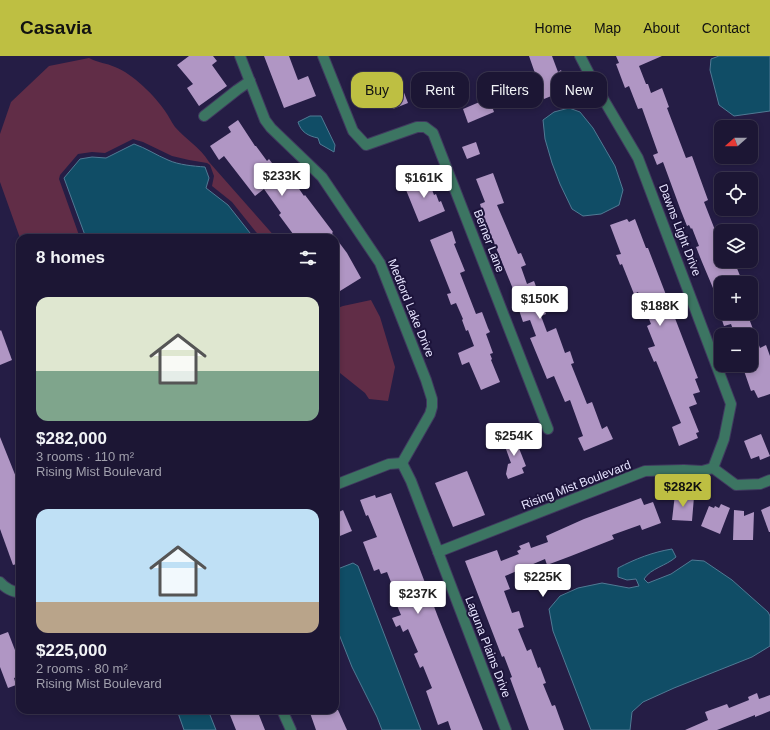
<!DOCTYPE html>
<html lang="en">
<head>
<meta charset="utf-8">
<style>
	:root { --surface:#1c1634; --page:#292340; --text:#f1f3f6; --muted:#a09fac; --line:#3a354f; --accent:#bebf42 }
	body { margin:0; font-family:Arial,sans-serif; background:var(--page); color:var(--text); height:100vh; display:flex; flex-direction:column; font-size:15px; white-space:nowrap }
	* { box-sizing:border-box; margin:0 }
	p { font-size:13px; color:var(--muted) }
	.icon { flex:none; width:22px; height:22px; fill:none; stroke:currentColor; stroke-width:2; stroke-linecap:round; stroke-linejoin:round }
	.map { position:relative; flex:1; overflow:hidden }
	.drawer { position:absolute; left:16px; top:178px; width:323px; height:480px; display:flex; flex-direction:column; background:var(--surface); border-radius:12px; box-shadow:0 2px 6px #0003,0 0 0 1px var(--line) }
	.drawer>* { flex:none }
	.top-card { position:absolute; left:351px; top:16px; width:359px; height:36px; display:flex; gap:8px }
	.needle { width:26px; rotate:249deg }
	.controls { position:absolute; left:714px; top:64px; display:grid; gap:8px }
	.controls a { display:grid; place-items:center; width:44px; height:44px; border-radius:8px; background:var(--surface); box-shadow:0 2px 6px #0003,0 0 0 1px var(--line); font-size:20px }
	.price { position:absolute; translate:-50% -34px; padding:0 9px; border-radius:4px; background:#fff; color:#222; font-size:13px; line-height:26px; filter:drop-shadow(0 1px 2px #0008) }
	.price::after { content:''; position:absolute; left:50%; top:24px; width:12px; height:9px; margin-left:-6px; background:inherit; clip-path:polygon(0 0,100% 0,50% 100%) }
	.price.active { background:var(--accent); color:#111 }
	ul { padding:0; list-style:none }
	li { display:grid; align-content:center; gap:8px; height:212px; padding:0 20px }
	li span { display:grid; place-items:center; height:124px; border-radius:12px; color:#555 }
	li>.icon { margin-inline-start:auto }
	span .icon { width:72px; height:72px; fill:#fffc; stroke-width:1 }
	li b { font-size:17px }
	h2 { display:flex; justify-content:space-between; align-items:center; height:48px; padding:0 20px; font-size:17px }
	.pill { padding:0 14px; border-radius:12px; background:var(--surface); box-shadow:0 2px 6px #0003,0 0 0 1px var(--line); font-size:14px; line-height:36px }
	.pill.active { background:var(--accent); color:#111 }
	header { display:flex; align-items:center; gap:24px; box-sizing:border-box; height:56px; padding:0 20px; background:var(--accent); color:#111 }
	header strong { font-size:19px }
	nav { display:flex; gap:22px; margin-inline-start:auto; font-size:14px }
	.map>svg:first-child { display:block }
	.green { fill:#612d47 }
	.water { fill:#104d66; stroke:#507a94 }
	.building { fill:#b096c4 }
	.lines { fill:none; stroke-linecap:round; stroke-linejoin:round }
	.minor-casing { stroke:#40395f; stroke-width:12 }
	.minor { stroke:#3c7562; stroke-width:10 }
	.labels { text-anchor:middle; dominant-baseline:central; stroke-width:4; stroke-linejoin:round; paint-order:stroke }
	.street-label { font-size:12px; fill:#e7e4ff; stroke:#1c133a }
</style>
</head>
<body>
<header>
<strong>Casavia</strong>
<nav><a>Home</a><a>Map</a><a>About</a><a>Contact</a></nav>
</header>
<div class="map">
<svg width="770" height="674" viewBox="0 0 770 674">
	<rect width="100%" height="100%" fill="#251d45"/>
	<!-- green -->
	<g class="green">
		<path d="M89,2C99,7 106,7 115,11C133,18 155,40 165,55C169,60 171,66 175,71C186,84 200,91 209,106L276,182H262L256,176L232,146L212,130L214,120L210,109L207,107L189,104L172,100L143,86L136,84L133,83L105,97L92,96L78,98L60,119L59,123L80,182H20L0,126V78L11,46L49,10Z"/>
		<path d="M371,244L380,261L395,311L388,345L369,343L365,337L335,313V253L343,250Z"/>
	</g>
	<!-- water -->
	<g class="water">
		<path d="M719,0H770V55L734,60L719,49L710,14L711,3Z"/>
		<path d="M569,52L580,56L593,72L615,110L623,134L619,149L601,158L583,160L572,153L560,128L552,107L545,83L543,64L554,56Z"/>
		<path d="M310,60H321L335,89L334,96L320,88L318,82C308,80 301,76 298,66Z"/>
		<path d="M134,88C146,92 156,99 168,104C179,109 193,110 205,111L209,122L206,132L228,149L254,182H86L64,122L80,103L92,101L106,102Z"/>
		<path d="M672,493L676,501C666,510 651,512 644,523L648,527L671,518L692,504L704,505L732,524L768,556L770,560V590L752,601L674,632L643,646L632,656L630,674H591L553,575L549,553L560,540L578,532L602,527L629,532L639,530L636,523L627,524L618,521V512C635,503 653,496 672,493Z"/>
		<path d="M353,507L358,510L421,674H382L377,661L352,611L335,568V514Z"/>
		<path d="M177,654H208L216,674H184Z"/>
	</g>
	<!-- building -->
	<g class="building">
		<path d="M189,0H213L217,5L212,9L227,30L199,50L187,32L193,28L177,9Z"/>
		<path d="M264,0H289L298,24L308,20L316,40L284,52Z"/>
		<path d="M529,0H552L558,16L561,14L566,28L564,29L566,34L544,43Z"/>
		<path d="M616,0H662L639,10L646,28H648L651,37L662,32L669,51L667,52L686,102L692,100L708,144L704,146L715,174L719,172L721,178V205H734L743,227H721V251L702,206L696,191L699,190L692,172L691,173L689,169L687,170L681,155L663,106L657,109L653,99L658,97L642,52L638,53L629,30L625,32L616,8L619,7Z"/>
		<path d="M403,34L408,47L393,53L388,40Z"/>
		<path d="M489,42L494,56L468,67L463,53Z"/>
		<path d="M238,64L255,90H256L267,105L269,103L289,130L295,127L304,140L305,139L333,176L332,177L347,197L361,222L340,235L335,227V182H296L279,159L281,157L264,133L255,140L224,100L219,104L210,90L231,76L228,71Z"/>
		<path d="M476,86L480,98L467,103L462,91Z"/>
		<path d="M493,117L504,147L497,149L518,198L521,197L526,209L521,211L527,228L534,225L546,258L541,260L547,276L556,272L565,297L570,295L574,307L571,308L587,348L592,346L602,373L607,370L613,383L584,395L578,382L583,380L570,344L565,346L554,320L547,323L530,282L536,280L530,264L523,266L519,254L521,253L513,233L481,155H482L480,148L485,146L476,123Z"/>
		<path d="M427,120L434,139L436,138L439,146L441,145L445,155L419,166L404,129Z"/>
		<path d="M627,163L629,166L635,163L646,192H648L698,322L695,323L700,336L693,338L697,348L689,351L699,376L696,377L698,382L679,390L672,371L681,367L656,305L654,306L648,292L655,290L647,270L651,268L638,236L634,238L622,208L620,209L616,199L621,198L610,169Z"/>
		<path d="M452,175L456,187L454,188L465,215L460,217L476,258L482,256L488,272L490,276L486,278L493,297L490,298L492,303L491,304L500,326L481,334L469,306L462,309L458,297L474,290L468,274L466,275L462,264L463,263L456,247L451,249L447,238L451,237L430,184Z"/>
		<path d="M723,257H747L760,292L766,289L770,300V338L758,342L754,334L751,335L742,309H751V279H735L731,268L724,270L721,261L724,259Z"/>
		<path d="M1,274L12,304L0,309V275Z"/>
		<path d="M513,377L526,410L522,412L524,417L508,423L506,418L508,408L511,407L502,382Z"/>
		<path d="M761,378L770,400L760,404L759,400L751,403L744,385Z"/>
		<path d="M0,381L20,431V507L13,509L0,473Z"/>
		<path d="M467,415L485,459L453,471L435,427Z"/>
		<path d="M391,437L438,561L483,674H451L448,665L438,669L426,635L432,632L423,610L420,612L414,598L418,596L408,573L403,576L400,569L396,571L392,562L401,559L393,540L396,539L387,516L381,518L379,513L374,515L363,486L377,481L368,459L366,460L360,444L375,439L376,442Z"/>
		<path d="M675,438L689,439V440L694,441L692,465L672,464Z"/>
		<path d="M641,442L644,449L653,446L661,467L642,474L640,469L612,479L614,483L571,500L547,509L545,503L505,520L510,533L504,535L512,557L519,555L524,571L518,573L527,595L531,593L538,612L540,611L546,627L543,628L552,650L555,649L564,674H529L510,622L512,621L504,600L502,601L465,505L497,494L501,505L519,498L517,495L521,493L519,490L529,486L531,492L548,486L546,480L584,463Z"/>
		<path d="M721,448L730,452L720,478L701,470L709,450L714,452L715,450L719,452Z"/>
		<path d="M770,450V476H769L761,454Z"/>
		<path d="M343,454L352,475L335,482V458Z"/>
		<path d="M734,454L744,455V460L754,456L753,484H733Z"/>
		<path d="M8,576L20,607V620L14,622L16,629L8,632L0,611V579Z"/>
		<path d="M757,637L759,643L770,639V655L755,661V659L717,674H685L708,664L705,656L727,648L729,652L749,644L748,641Z"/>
		<path d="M228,654H257L265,674H236Z"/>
		<path d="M309,654H338L347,674H316Z"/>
	</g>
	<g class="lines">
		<!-- minor casing -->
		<g class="minor-casing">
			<g id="minor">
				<path d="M240,0L265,64L271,72L322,121L380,207L426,324L432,343V351L430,358L402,407"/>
				<path d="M323,0L353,75L366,89L417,71H425L433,77L548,373"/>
				<path d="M580,0L595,29L638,102L731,348L724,383L713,412"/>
				<path d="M204,60L237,34L250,25"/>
				<path d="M402,407L411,425L506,674"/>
				<path d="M335,429L389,408L402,407"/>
				<path d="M438,496L645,415L684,414L702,415L713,412L736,429L760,428L770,424"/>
				<path d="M0,526C4,531 13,537 20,536"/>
				<path d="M282,654L291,674"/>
			</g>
		</g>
		<!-- minor -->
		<use href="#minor" class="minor"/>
	</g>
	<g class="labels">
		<!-- street labels -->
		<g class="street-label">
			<text transform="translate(680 174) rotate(69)">Dawns Light Drive</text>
			<text transform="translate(489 185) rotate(69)">Berner Lane</text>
			<text transform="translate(411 252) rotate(68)">Medford Lake Drive</text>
			<text transform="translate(576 429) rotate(-21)">Rising Mist Boulevard</text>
			<text transform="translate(488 591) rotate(69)">Laguna Plains Drive</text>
		</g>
	</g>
</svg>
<div class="controls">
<a><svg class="needle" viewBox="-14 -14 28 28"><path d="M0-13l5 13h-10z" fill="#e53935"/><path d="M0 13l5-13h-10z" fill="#a09fac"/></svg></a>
<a><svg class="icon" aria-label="locate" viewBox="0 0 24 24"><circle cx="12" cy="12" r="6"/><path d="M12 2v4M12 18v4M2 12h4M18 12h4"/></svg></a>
<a><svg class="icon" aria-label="layers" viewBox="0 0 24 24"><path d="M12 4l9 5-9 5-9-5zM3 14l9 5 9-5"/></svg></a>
<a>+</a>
<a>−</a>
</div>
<b class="price" style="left:282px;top:141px">$233K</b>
<b class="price" style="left:424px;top:143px">$161K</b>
<b class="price" style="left:540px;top:264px">$150K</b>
<b class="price" style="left:660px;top:271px">$188K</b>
<b class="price" style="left:514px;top:401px">$254K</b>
<b class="price active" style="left:683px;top:452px">$282K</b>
<b class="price" style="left:543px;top:542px">$225K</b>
<b class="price" style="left:418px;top:559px">$237K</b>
<div class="top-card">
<a class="pill active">Buy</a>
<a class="pill">Rent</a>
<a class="pill">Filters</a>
<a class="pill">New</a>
</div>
<section class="drawer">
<h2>8 homes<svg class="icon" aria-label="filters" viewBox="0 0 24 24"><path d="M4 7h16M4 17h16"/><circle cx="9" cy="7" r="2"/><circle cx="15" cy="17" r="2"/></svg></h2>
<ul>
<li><span style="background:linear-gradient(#dfe7d0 60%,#7fa58c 0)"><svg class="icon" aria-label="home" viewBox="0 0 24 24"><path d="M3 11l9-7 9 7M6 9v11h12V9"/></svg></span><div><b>$282,000</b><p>3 rooms · 110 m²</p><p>Rising Mist Boulevard</p></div></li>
<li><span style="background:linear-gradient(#bfe0f5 75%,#b9a48a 0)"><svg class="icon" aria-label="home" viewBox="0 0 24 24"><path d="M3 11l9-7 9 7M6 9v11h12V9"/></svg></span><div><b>$225,000</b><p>2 rooms · 80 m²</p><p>Rising Mist Boulevard</p></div></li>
</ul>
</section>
</div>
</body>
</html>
